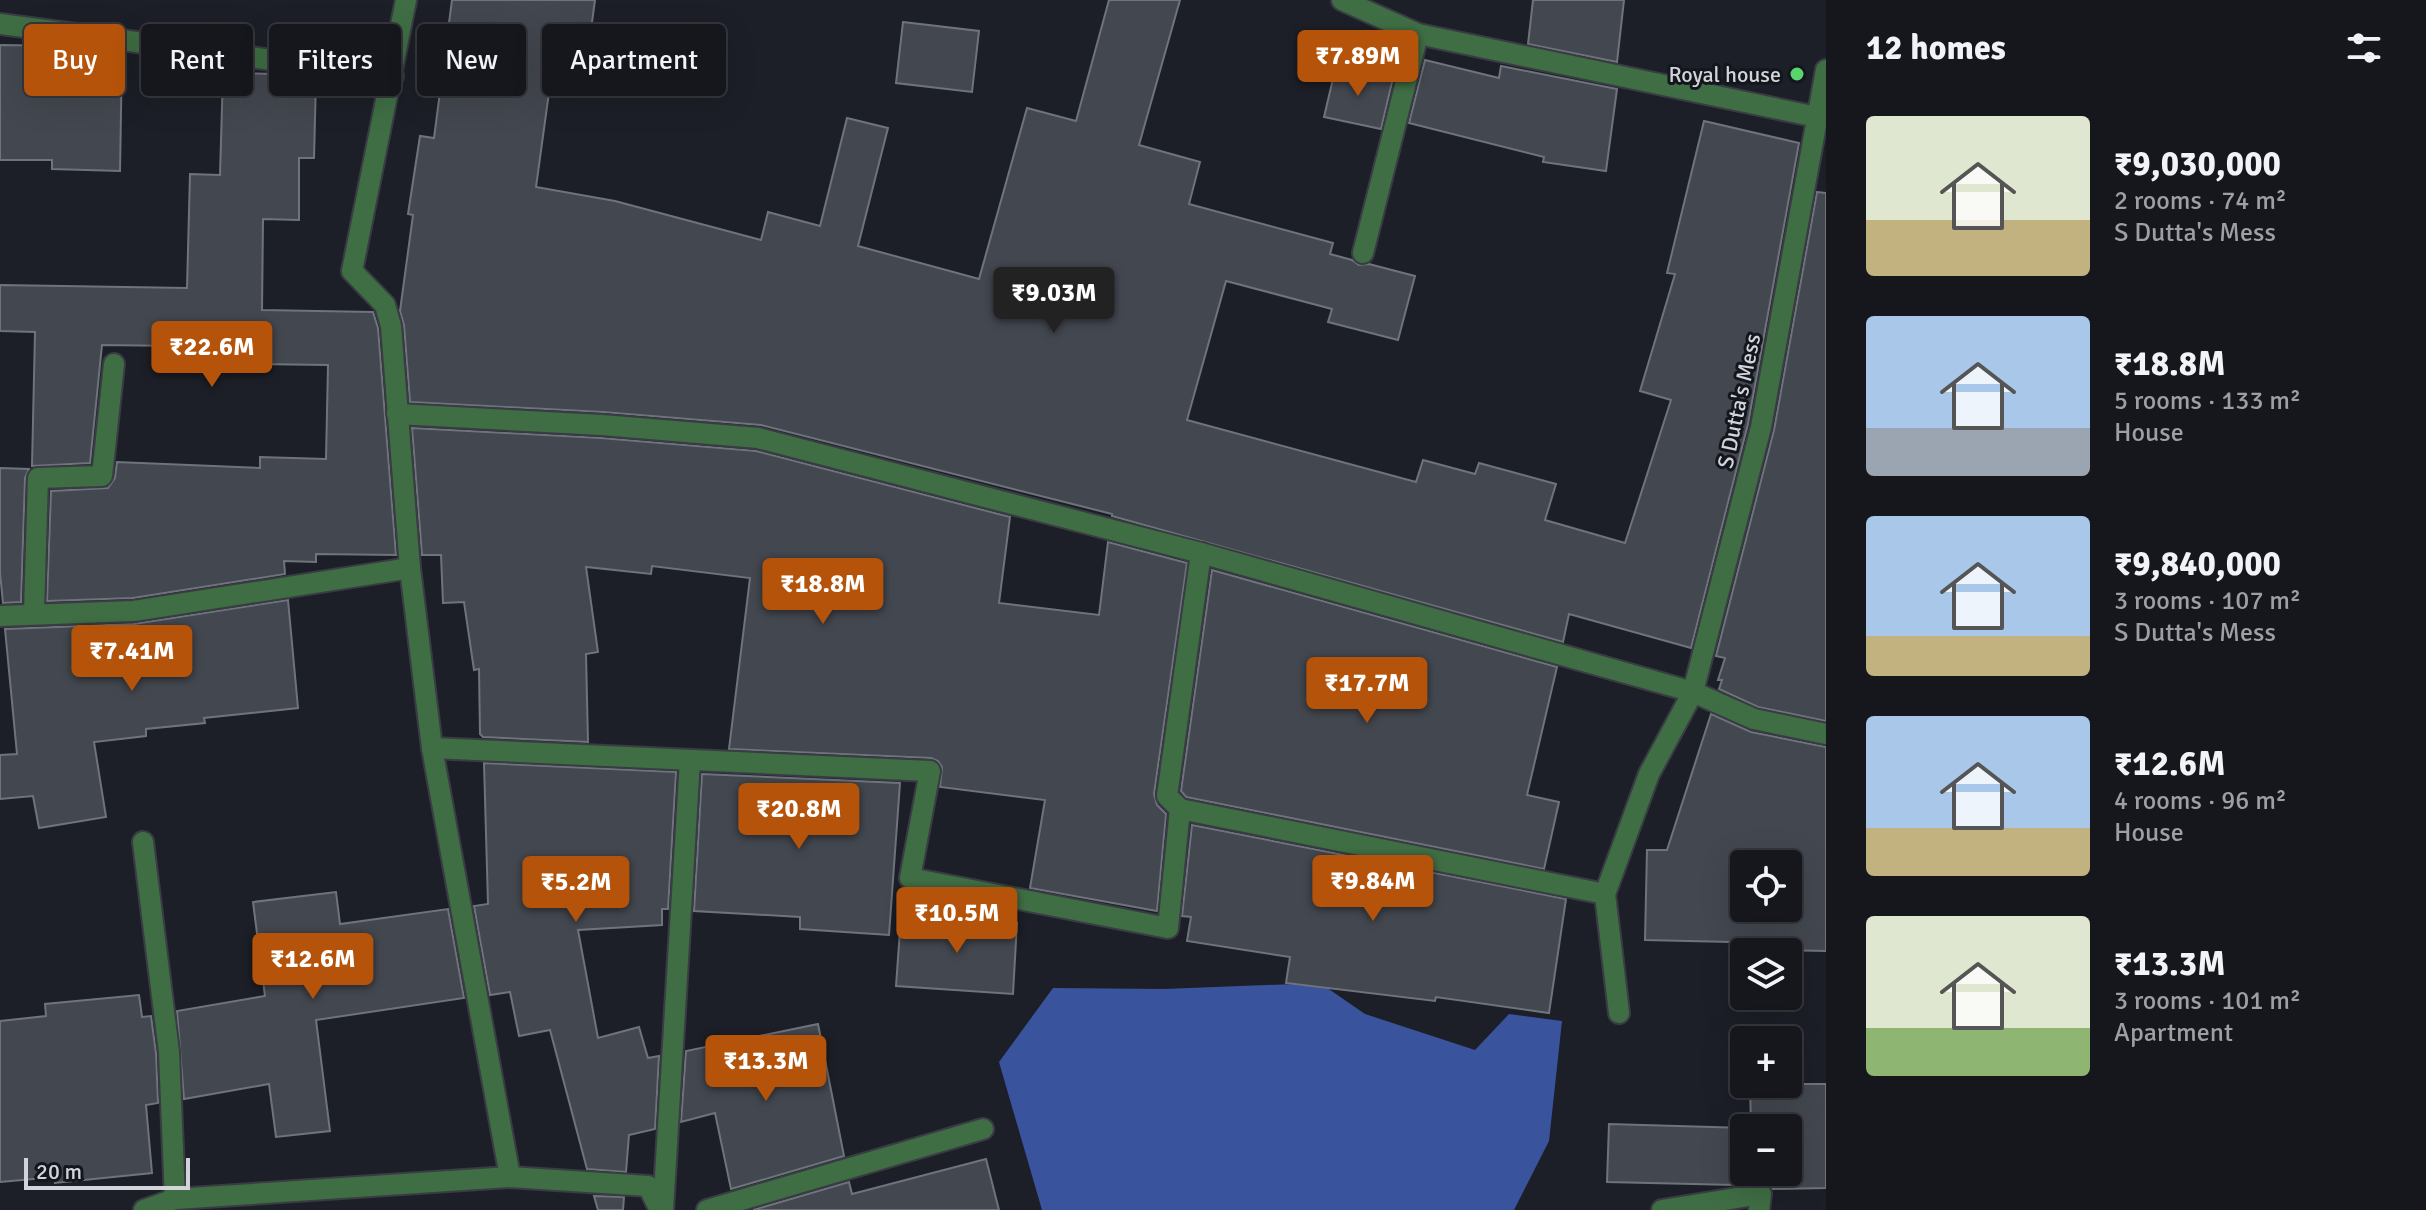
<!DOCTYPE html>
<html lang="en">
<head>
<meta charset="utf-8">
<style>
	:root { --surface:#15171d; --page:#22242a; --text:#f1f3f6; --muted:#9d9fa4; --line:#34363b; --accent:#b45309 }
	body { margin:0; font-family:Signika,sans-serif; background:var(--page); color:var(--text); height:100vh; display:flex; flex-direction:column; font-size:30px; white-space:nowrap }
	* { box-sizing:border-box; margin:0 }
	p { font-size:26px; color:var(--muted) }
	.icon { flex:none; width:44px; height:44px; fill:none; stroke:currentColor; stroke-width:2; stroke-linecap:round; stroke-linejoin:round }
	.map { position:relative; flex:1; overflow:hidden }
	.side { display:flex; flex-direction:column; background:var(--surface); width:600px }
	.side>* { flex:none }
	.top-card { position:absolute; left:24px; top:24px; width:760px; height:72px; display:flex; gap:16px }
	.controls { position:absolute; left:1730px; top:850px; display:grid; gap:16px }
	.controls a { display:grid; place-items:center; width:72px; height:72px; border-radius:8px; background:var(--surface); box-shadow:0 8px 32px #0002,0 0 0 2px var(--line); font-size:40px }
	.scale { position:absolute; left:24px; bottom:20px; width:166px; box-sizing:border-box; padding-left:8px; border:4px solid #d2d4d9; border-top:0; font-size:22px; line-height:28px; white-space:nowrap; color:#d2d4d9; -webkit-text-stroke:6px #13161d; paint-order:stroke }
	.price { position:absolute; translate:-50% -68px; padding:0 18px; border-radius:8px; background:var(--accent); color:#fff; font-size:26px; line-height:52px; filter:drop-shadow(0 2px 4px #0008) }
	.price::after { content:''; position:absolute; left:50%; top:48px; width:24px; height:18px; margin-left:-12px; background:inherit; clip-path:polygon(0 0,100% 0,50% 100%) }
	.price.selected { background:#222; color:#fff }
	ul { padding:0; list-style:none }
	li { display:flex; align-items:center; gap:24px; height:200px; padding:0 40px }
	li span { display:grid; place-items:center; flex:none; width:224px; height:160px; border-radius:8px; color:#555 }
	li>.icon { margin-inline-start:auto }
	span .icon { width:96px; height:96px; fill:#fffc; stroke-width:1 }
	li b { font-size:34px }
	h2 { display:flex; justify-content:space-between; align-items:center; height:96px; padding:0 40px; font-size:34px }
	.chip { padding:0 28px; border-radius:8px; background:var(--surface); box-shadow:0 8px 32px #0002,0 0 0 2px var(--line); font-size:28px; line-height:72px }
	.chip.selected { background:var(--accent); color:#fff }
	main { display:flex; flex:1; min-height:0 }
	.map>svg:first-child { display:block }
	.water { fill:#3a539d }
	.building { fill:#43474f; stroke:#6f737c; stroke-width:2; fill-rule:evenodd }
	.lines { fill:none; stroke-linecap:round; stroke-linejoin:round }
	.minor-casing { stroke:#393c43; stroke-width:24 }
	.minor { stroke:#3f6e44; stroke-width:20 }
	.poi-dot { fill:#5ad56e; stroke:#13161d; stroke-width:3 }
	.labels { text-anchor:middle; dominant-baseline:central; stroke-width:6; stroke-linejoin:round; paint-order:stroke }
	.poi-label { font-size:22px; fill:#d2d4d9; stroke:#13161d; text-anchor:end }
	.street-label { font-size:22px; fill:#d2d4d9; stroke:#13161d }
</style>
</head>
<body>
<main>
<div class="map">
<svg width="1826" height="1210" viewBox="0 0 1826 1210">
	<rect width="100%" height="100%" fill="#1c1f27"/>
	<!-- water -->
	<path class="water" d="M1320,983L1365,1014L1475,1050L1509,1014L1562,1021L1549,1141L1514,1210H1042L999,1062L1053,988L1164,989Z"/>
	<!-- building -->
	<g class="building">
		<path d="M452,0H595L583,89L550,85L536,187L615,201L761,240L768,212L820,226L847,118L888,128L858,246L979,279L1027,108L1076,121L1109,0H1180L1139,145L1200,162L1189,204L1333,243L1330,254L1352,260L1359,265L1369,264L1415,276L1398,340L1328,322L1332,309L1226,281L1187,420L1416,482L1423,460L1475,474L1479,463L1556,484L1545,520L1625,543L1671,400L1640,391L1675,274L1667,273L1704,121L1799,143L1748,424L1691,648L1569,614L1563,642L1112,516V514L761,425L603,412L410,402L404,325L400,311L413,215L408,214L420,136L434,138Z"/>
		<path d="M1533,0H1624L1617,62L1528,44Z"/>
		<path d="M903,22L979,31L972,92L896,83Z"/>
		<path d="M0,45L69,46L122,53L120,171L52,169V160H0Z"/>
		<path d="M1425,60L1499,78L1501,66L1617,89L1606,171L1543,162L1544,157L1409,123Z"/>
		<path d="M1336,66L1393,78L1381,129L1324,117Z"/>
		<path d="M223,73L278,74L316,79L314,158H299V220L263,219L262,310L373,312L378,328L396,555L316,554V562L284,561L285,574L133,598L47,601L51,491L108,488L115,478L117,462L260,468V457L326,459L328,365L255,364V347L102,345L90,463L32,466L35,332L0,331V285L187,288L190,174L220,175Z"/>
		<path d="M1817,192L1826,193V721L1758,707L1719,689L1722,680H1718L1725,658L1716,656L1774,430Z"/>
		<path d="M412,428L601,438L756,451L1010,517L999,603L1099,615L1108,542L1187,563L1154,794L1157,805L1166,814L1157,911L1030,888L1045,800L940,787L942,767L938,761L931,758L729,749L750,578L652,566L651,574L586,567L598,652L586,654L588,742L483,737L480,734L479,669L474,670L464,602L443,603L441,555H422Z"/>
		<path d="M0,468L29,469L25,478L21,602L3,603L0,573Z"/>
		<path d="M1212,570L1557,667L1527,795L1559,802L1544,869L1186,797L1181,791Z"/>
		<path d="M288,600L298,708L204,718L205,723L146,729V736L94,742L106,817L39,828L33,796L0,799V755L17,754L5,629L134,624Z"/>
		<path d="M1711,714L1751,732L1826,747V951L1731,949V942L1645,940L1647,850H1667ZM1744,864H1788V908H1744Z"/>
		<path d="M484,763L676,772L668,909H662V925L578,930L598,1038L639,1027L648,1058L659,1056L655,1129L629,1135L626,1172L587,1169L550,1030L519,1036L510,992L490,995L474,906L488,904Z"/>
		<path d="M702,774L900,783L889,935L800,929V917L694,911Z"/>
		<path d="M1192,825L1566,899L1549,1013L1436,997L1435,1001L1286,983L1290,957L1187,941L1191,917L1182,916Z"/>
		<path d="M336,892L340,924L448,909L464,998L316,1020L330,1131L276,1137L269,1084L184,1099L177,1011L265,996L253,902Z"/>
		<path d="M901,916L1017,923L1013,994L896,986Z"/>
		<path d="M139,995L142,1017L151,1016L156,1053L158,1103L146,1105L152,1173L55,1183V1177L0,1182V1021L46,1016L45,1004Z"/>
		<path d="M818,1024L844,1156L731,1189L715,1113L681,1122L686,1051Z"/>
		<path d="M1750,1084H1826V1188L1773,1189L1766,1182L1760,1181L1736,1185L1607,1182L1609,1124L1747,1128H1744V1172H1788V1128H1751Z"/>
		<path d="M986,1159L999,1210H753L849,1182L852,1194Z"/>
		<path d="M594,1196L624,1197L623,1210H598Z"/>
	</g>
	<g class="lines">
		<!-- minor casing -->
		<g class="minor-casing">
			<g id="minor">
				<path d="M406,0L352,271L385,305L391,326L410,568L432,748L510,1177"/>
				<path d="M1342,0L1418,34L1817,117"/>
				<path d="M0,24L393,76"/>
				<path d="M1363,253L1418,34"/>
				<path d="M397,414L602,425L758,438L1201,553L1693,692L1754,719L1826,734"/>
				<path d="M34,613L38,478L102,476L114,364"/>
				<path d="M0,616L134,611L410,568"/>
				<path d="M432,748L930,771L910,878L1168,928L1180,809L1167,796L1201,553"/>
				<path d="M1180,809L1605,894L1619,1013"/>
				<path d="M143,842L169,1052L175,1199"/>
				<path d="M1605,894L1649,774L1693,692L1761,427L1826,70"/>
				<path d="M144,1210L175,1199L510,1177L648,1186L660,1210"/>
				<path d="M663,1210L690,760"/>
				<path d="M707,1210L983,1129"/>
				<path d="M1662,1210L1761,1194L1759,1210"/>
			</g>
		</g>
		<!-- minor -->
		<use href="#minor" class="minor"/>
	</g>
	<!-- markers -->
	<circle class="poi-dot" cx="1797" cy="74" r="8"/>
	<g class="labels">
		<!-- poi labels -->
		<g class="poi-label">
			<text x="1781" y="74">Royal house</text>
		</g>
		<!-- street labels -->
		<g class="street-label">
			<text transform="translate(1739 401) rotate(-78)">S Dutta's Mess</text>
		</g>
	</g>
</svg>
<div class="controls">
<a><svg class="icon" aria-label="locate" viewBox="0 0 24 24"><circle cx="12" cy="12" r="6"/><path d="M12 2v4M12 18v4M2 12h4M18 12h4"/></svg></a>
<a><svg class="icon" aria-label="layers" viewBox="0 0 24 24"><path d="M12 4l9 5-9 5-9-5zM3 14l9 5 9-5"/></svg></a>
<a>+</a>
<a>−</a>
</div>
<div class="scale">20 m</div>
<b class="price" style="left:1358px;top:98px">₹7.89M</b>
<b class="price selected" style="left:1054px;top:335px">₹9.03M</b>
<b class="price" style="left:212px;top:389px">₹22.6M</b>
<b class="price" style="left:823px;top:626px">₹18.8M</b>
<b class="price" style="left:132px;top:693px">₹7.41M</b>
<b class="price" style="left:1367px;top:725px">₹17.7M</b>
<b class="price" style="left:799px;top:851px">₹20.8M</b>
<b class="price" style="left:1373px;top:923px">₹9.84M</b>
<b class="price" style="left:576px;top:924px">₹5.2M</b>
<b class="price" style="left:957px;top:955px">₹10.5M</b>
<b class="price" style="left:313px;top:1001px">₹12.6M</b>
<b class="price" style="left:766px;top:1103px">₹13.3M</b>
<div class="top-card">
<a class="chip selected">Buy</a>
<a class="chip">Rent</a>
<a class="chip">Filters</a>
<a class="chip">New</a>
<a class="chip">Apartment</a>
</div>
</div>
<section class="side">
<h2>12 homes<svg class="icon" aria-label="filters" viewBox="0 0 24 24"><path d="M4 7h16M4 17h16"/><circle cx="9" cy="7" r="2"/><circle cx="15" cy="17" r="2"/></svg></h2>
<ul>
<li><span style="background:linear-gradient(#dfe7d0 65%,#c2b280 0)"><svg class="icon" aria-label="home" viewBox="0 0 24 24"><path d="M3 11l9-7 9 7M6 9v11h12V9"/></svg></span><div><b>₹9,030,000</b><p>2 rooms · 74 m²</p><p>S Dutta's Mess</p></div></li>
<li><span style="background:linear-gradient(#a9c7e8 70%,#9aa5b1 0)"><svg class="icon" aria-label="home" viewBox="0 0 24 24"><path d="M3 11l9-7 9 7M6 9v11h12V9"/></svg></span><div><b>₹18.8M</b><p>5 rooms · 133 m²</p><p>House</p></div></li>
<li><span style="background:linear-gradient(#a9c7e8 75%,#c2b280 0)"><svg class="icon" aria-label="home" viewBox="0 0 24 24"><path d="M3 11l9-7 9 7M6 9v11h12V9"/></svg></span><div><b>₹9,840,000</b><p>3 rooms · 107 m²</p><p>S Dutta's Mess</p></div></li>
<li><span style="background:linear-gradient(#a9c7e8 70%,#c2b280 0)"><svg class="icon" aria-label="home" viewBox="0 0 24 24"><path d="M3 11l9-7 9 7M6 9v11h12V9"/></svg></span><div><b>₹12.6M</b><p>4 rooms · 96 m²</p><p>House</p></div></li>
<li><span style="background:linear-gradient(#dfe7d0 70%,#8fb573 0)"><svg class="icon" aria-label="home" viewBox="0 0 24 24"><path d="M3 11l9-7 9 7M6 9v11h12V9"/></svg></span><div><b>₹13.3M</b><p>3 rooms · 101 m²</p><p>Apartment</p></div></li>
</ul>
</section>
</main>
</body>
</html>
